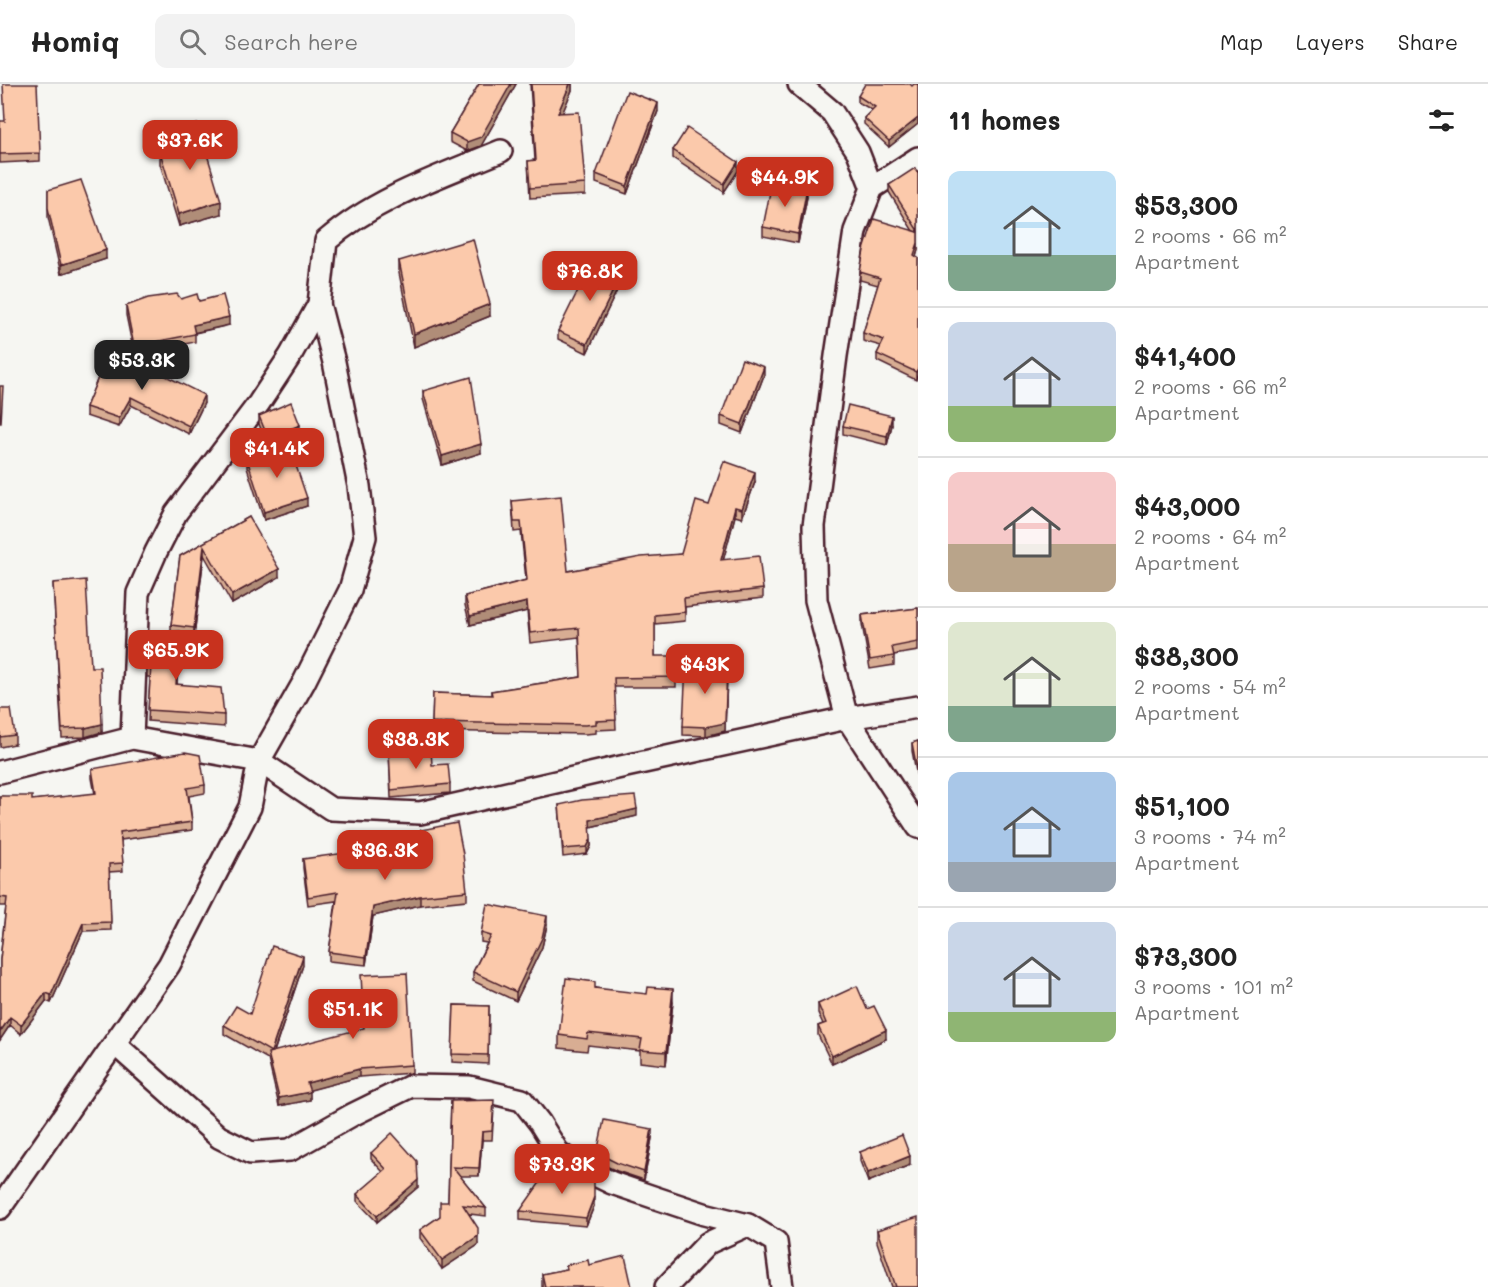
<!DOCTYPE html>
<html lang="en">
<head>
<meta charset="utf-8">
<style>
	:root { --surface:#fff; --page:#f2f2f2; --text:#222; --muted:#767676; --line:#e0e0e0; --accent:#c8321e }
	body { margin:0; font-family:Mali,sans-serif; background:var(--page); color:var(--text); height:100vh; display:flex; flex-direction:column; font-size:22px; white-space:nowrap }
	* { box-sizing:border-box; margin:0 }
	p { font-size:20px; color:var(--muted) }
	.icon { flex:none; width:33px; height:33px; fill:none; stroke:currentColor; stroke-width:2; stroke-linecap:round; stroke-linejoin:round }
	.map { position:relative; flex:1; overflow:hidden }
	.drawer { display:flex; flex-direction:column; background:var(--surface); width:570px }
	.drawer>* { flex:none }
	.price { position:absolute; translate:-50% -51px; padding:0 14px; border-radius:12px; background:var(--accent); color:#fff; font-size:20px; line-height:39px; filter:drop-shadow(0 2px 3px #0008) }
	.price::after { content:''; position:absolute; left:50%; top:36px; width:18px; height:14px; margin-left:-9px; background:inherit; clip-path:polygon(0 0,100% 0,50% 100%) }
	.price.current { background:#222; color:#fff }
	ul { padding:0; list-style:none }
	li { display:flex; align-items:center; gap:18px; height:150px; padding:0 30px }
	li+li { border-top:2px solid var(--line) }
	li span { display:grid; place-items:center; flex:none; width:168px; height:120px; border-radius:12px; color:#555 }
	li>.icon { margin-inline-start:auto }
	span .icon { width:72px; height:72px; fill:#fffc; stroke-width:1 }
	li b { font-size:26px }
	h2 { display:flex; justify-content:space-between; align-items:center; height:72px; padding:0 30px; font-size:26px }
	header { display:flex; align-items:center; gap:36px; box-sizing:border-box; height:84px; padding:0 30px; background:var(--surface); border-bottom:2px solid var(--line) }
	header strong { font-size:28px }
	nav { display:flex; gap:33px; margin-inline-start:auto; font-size:21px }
	.search { width:420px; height:54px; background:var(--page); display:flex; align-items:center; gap:15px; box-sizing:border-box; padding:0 21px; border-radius:12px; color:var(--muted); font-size:22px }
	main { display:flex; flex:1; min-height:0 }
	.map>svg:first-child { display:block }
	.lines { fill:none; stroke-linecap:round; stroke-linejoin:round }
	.street-casing { stroke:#4a1f2b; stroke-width:26 }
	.street { stroke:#f6f6f2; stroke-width:21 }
	.wall { fill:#d8ad93; stroke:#4a1f2b; stroke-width:1.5 }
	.shaded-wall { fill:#b08d78; stroke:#4a1f2b; stroke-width:1.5 }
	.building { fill:#fbc9ab; stroke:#4a1f2b; stroke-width:1.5 }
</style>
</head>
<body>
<header>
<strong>Homiq</strong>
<div class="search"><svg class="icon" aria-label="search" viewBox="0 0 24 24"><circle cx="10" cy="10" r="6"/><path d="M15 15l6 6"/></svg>Search here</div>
<nav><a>Map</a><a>Layers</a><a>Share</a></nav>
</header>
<main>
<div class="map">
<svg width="918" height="1203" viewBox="0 0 918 1203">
	<rect width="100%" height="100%" fill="#f6f6f2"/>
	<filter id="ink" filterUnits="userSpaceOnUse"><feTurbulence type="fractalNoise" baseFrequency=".0167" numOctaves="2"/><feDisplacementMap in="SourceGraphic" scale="12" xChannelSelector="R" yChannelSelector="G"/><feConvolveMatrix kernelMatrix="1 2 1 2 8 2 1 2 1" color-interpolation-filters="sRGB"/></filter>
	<g filter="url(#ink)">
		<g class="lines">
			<!-- street casing -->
			<g class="street-casing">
				<g id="street">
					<path d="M799,0L832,28L858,68L872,104"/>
					<path d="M918,74L872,104L855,147L836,272L814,442L816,516L847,634L918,743"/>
					<path d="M132,654L138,509L156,468L176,429L259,319L290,272L319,220L326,157C375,114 441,92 501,67"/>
					<path d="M0,688L132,654L259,677L331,725L420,729L621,683L847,634L918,623"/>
					<path d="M115,960L219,1053L251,1069L290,1066L352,1031L411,1002L469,1003L522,1016L540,1039L558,1068L577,1082L612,1099L656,1114L704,1130L748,1141"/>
					<path d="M0,1124L169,881L250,723L259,677L304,598L350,506L365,453L359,402L334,278L319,220"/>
					<path d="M666,1203L708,1159L748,1141L776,1158L782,1203"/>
				</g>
			</g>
			<!-- street -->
			<use href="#street" class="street"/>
		</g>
		<!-- wall -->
		<g class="wall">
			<path d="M479,0H516L481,62L467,67L450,58V49Z"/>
			<path d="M530,0H572V6L562,29L585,100V111L530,114L528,77L535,76Z"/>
			<path d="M918,0V40L889,63L864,40V34L872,26L858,18V12L912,2Z"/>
			<path d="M658,27L627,110L596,99V90Z"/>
			<path d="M0,37L40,69V77L0,79Z"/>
			<path d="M171,48L221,130L179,142L160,80V68L171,64Z"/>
			<path d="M673,66L738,87L724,108L673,74Z"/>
			<path d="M918,89V166L916,173L918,174V291L916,296L877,277V270L881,262L863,257V249L878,201L860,196V188L913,147L889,108V101Z"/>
			<path d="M48,106L106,175L61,190L48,133Z"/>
			<path d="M807,113L798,159L763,152V143Z"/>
			<path d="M399,177L490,232L414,263L399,189Z"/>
			<path d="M621,198L587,269L558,255V247Z"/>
			<path d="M181,215L199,217L229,241L195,249V258L134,270L126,231V222Z"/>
			<path d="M107,272L204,319L189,350L131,321L119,343L86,332V323Z"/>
			<path d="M764,291L742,349L721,341V332Z"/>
			<path d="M423,307L481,369L442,381L423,315Z"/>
			<path d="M259,332L300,350L268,363L259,340Z"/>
			<path d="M892,341L887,361L843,350V342Z"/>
			<path d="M247,375L307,422L264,436L247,384Z"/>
			<path d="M755,398L742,434L735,432L723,476L763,505V514L685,523V537L655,540V572L676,593V603H614L616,645L596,646V649L585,650L432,647L433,609L491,611V607L581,593L579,553L530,559L527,527L470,541L465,521V512L526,496L521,447L514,448L512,417L568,487L681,470L709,421Z"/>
			<path d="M249,433L279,493L232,520L204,471L194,552L180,551L177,600L224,631V643L148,637L150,593H147V582L171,548V541L180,472Z"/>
			<path d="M53,499L91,583L102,648L85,653L62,654Z"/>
			<path d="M918,524V567L894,571V581L870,585L862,540V531Z"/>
			<path d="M727,590L725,647L706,652L683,651V642Z"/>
			<path d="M0,625L15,651V660L0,663Z"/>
			<path d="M918,657V693H917L912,667V659Z"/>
			<path d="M389,667L432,681L450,700V709L391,714Z"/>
			<path d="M92,685L205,701V709L189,712L192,738V746L121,756L123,787L109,788L111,846L83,847L51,919L46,917L21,950L10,941L0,956V876L6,822H0V712L32,716L95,710L92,694Z"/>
			<path d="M559,721L637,732L590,743L591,762L587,770L563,773Z"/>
			<path d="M421,746L467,807V816L420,821L373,832L366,881L329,877V868L336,817L308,821L303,784V775L345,773L421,755Z"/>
			<path d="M547,841L542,863L516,917L473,897V888L487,859L481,858V849Z"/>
			<path d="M303,881L274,968L412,981V989L359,993L309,1006L310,1016L279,1022L268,975L224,950V941L250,930Z"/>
			<path d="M595,904L673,918L666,981L640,978V967L588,961L587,967L559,964V951Z"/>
			<path d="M818,920L867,925L886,955L832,980L818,951V942L823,940L818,929Z"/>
			<path d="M454,921L489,922L488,980L452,978Z"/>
			<path d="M451,1017L494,1024L492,1056H482L479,1092H460L486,1124V1132L469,1130L478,1161L442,1185L420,1154V1146L440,1132L448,1118Z"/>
			<path d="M652,1054L644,1096L617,1087L597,1078V1069Z"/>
			<path d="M860,1068L910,1081L868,1098L860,1077Z"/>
			<path d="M371,1069L418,1103L377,1138L357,1117V1110L383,1088L371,1075Z"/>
			<path d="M594,1122L586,1142L520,1136V1127Z"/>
			<path d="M877,1146L918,1203H892L877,1158Z"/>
			<path d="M566,1181H589L632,1203H542V1190L566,1185Z"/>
		</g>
		<!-- shaded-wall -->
		<g class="shaded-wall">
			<path d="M511,0H516L481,62L467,67V58Z"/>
			<path d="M570,0H572V6L558,40V29Z"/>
			<path d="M658,19V27L627,110V102Z"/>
			<path d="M918,34V40L889,63V57Z"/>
			<path d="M738,78V87L724,108V100Z"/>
			<path d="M807,104V113L798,159V150Z"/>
			<path d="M221,117V130L179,142V130Z"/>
			<path d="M918,159V166L914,179V171Z"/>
			<path d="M106,166V175L61,190V181Z"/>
			<path d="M621,190V198L587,269V260Z"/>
			<path d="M490,220V232L414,263V250Z"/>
			<path d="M229,233V241L193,249V241Z"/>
			<path d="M764,283V291L742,349V340Z"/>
			<path d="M918,284V291L916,296V288Z"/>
			<path d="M204,311V319L189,350V342Z"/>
			<path d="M131,313V321L119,343V334Z"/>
			<path d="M892,332V341L887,361V352Z"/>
			<path d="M300,341V350L268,363V354Z"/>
			<path d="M481,360V369L442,381V372Z"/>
			<path d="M755,388V398L742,434V425Z"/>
			<path d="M307,414V422L264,436V428Z"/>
			<path d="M735,423V432L721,485V476Z"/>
			<path d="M204,462V471L194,552V544Z"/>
			<path d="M279,485V493L232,520V511Z"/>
			<path d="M527,518V527L470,541V532Z"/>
			<path d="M180,547V559L176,611V600Z"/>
			<path d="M727,590L725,647L706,652V643Z"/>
			<path d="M102,640V648L85,653V644Z"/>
			<path d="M637,725V732L590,743V736Z"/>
			<path d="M591,755V762L587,770V763Z"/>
			<path d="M420,812V821L373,832L366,881V873L373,823Z"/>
			<path d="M547,832V841L542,863L516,917V908Z"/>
			<path d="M83,839V847L51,919V911Z"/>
			<path d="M303,872V881L271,976V968Z"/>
			<path d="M673,905V918L666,981V968Z"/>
			<path d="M46,909V917L21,950V941Z"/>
			<path d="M10,933V941L0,956V948Z"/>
			<path d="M886,946V955L832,980V972Z"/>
			<path d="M359,985V993L307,1007V999Z"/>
			<path d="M310,1008V1016L279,1022V1014Z"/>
			<path d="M652,1045V1054L644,1096V1088Z"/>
			<path d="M482,1048V1056L479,1092V1084Z"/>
			<path d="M910,1072V1081L868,1098V1089Z"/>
			<path d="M418,1096V1103L377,1138V1132Z"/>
			<path d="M594,1113V1122L586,1142V1134Z"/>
			<path d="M478,1152V1161L442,1185V1176Z"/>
		</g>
		<!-- building -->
		<g class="building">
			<path d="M3,0H37L40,69L0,70V37H5Z"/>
			<path d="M479,0H511L481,53L467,58L450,49Z"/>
			<path d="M531,0H570L558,29L579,28L585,100L530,104L528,77L536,76Z"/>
			<path d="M865,0H910L912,2L914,0H918V34L889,57L864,34L875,23L858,12Z"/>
			<path d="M627,7L658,19L627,102L596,90Z"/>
			<path d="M198,40L221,117L179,130L160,68L173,64L171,48Z"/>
			<path d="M687,44L738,78L724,100L673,66Z"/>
			<path d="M915,84L918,89V147L889,101Z"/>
			<path d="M81,96L106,166L61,181L48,124V106Z"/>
			<path d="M772,98L807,104L798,150L763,143Z"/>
			<path d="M874,135L918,148V159L914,171L918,174V284L916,288L877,270L884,256L863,249L880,194L860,188L864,166Z"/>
			<path d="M473,155L490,220L414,250L399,177Z"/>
			<path d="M593,176L621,190L587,260L558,247Z"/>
			<path d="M177,210L181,215L197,210L199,217L223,211L229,233L193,241L195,250L134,262L126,222L148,214Z"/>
			<path d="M107,272L136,277L204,311L189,342L131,313L119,334L86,323Z"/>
			<path d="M742,275L764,283L742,340L721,332Z"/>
			<path d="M471,293L481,360L442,372L423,307Z"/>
			<path d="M0,302H3L1,339H0Z"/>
			<path d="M291,318L300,341L268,354L259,332Z"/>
			<path d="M848,321L892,332L887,352L843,342Z"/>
			<path d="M289,361L307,414L264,428L247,375Z"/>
			<path d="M724,377L755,388L742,425L735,423L721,476L759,472L763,505L684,514L685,528L655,531V572H673L676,593L614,594L616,636L596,637V640L585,641L432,638L433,609L492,611L491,607L581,593L579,544L530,549L527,518L470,532L465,512L527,496L521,438H514L512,417L561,412L568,487L641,473L681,470L696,417L709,421Z"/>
			<path d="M249,433L279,485L232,511L204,462L194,544L171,541L180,472Z"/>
			<path d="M86,496L91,583H100L102,640L85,644L62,645L53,499Z"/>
			<path d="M918,524V558L892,563L894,572L870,576L862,531Z"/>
			<path d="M180,547L176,600L221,604L224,631L148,626L151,582H147L149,549Z"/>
			<path d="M686,580L727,581L725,639L706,643L683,642Z"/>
			<path d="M0,625H11L15,651L0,653Z"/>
			<path d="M918,657V684L917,685L912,659Z"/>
			<path d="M431,665L432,681L448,680L450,700L391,706L389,667Z"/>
			<path d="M185,668L200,671L205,701L187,704L192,738L120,748L123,779L109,780L111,838L83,839L51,911L46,909L21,941L10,933L0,948V876L7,814L0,813V712H32V716L96,709L92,685Z"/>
			<path d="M635,712L637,725L590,736L591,755L587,763L563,765L559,721L582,716Z"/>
			<path d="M457,739L463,770L467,807L420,812L373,823L366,873L329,868L338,808L308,813L303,775L345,769V773L422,755L421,746Z"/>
			<path d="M487,820L547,832L542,854L516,908L473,888L491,852L481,849Z"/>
			<path d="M272,862L303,872L271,968L224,941L236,922L250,930Z"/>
			<path d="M407,889L412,981L359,985L307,999L310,1008L279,1014L268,969L364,944L361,891Z"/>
			<path d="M566,894L595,898V904L647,910L648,903L673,905L666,968L640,966L642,955L588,949L587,955L559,951Z"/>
			<path d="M857,902L867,925L874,922L886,946L832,972L818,942L826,939L818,920Z"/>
			<path d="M454,921L489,922L488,971L452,970Z"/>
			<path d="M494,1016L492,1047L482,1048L479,1084L453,1083L486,1124L463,1121L478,1144V1152L442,1176L420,1146L440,1132V1118H448L451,1017Z"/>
			<path d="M604,1036L652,1045L644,1088L617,1079L597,1069Z"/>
			<path d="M392,1049L417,1077L418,1096L377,1132L357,1110L386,1085L371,1069Z"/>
			<path d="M902,1051L910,1072L868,1089L860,1068Z"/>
			<path d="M548,1087L584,1091L594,1096V1113L586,1134L520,1127Z"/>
			<path d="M918,1133V1203H896L877,1146Z"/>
			<path d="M625,1172L632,1203H545L542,1190L567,1185L566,1181L588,1176L589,1181Z"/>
		</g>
	</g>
</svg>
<b class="price" style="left:190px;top:87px">$37.6K</b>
<b class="price" style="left:785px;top:124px">$44.9K</b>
<b class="price" style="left:590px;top:218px">$76.8K</b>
<b class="price current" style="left:142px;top:307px">$53.3K</b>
<b class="price" style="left:277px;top:395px">$41.4K</b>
<b class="price" style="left:176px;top:597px">$65.9K</b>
<b class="price" style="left:705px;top:611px">$43K</b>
<b class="price" style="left:416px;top:686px">$38.3K</b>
<b class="price" style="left:385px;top:797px">$36.3K</b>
<b class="price" style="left:353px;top:956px">$51.1K</b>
<b class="price" style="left:562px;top:1111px">$73.3K</b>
</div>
<section class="drawer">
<h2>11 homes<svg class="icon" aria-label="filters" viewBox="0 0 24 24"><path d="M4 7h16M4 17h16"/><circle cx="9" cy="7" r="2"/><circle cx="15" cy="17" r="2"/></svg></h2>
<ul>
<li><span style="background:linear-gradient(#bfe0f5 70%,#7fa58c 0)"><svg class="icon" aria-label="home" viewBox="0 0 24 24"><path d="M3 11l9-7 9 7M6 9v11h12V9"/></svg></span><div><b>$53,300</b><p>2 rooms · 66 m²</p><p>Apartment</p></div></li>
<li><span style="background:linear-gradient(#c9d6e8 70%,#8fb573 0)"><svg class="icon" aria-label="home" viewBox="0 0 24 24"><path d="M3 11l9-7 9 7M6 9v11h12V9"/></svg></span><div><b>$41,400</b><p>2 rooms · 66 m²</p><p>Apartment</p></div></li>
<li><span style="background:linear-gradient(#f6c9c9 60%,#b9a48a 0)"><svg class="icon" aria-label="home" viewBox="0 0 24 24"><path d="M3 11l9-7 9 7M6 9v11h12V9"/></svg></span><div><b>$43,000</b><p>2 rooms · 64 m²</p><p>Apartment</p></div></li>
<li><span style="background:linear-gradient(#dfe7d0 70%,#7fa58c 0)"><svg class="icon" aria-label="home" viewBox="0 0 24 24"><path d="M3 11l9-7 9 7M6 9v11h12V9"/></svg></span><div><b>$38,300</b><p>2 rooms · 54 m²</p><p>Apartment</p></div></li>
<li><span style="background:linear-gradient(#a9c7e8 75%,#9aa5b1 0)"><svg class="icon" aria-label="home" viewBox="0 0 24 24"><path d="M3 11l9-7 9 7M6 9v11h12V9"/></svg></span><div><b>$51,100</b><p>3 rooms · 74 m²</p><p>Apartment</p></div></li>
<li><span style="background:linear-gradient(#c9d6e8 75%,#8fb573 0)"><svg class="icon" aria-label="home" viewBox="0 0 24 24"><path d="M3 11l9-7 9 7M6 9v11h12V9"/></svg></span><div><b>$73,300</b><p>3 rooms · 101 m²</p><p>Apartment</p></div></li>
</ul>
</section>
</main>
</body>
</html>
